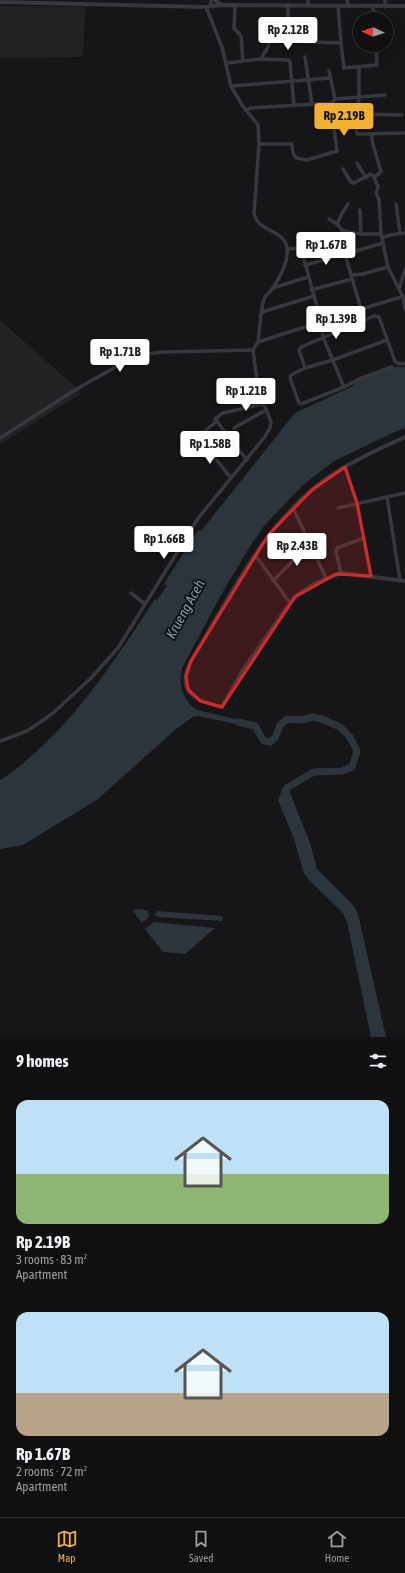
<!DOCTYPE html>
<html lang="en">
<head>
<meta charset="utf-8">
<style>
	:root { --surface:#101012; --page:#19191b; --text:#f1f3f6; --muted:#9c9d9f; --line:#303032; --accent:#f2b134 }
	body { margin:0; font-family:"Asap Condensed",sans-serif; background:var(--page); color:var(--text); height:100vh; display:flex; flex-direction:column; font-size:15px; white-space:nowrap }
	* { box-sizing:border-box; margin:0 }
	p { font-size:13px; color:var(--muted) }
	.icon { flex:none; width:22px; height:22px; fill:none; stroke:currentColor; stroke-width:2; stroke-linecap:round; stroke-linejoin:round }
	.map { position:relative; height:1037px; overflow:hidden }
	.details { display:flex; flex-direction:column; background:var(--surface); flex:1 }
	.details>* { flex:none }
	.needle { width:26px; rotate:274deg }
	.buttons { position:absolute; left:353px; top:12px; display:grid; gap:8px }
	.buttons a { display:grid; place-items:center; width:40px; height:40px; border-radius:50%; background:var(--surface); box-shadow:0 4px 16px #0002,0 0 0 1px var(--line); font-size:20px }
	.price { position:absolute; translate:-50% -34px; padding:0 9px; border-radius:4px; background:#fff; color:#222; font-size:13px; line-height:26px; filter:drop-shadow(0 1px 2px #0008) }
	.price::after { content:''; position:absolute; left:50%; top:24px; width:12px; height:9px; margin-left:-6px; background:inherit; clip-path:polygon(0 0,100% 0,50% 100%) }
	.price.current { background:var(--accent); color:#111 }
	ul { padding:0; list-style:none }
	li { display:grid; align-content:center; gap:8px; height:212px; padding:0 16px }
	li span { display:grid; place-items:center; height:124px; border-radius:12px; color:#555 }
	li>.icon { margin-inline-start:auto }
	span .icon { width:72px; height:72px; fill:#fffc; stroke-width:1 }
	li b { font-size:17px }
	h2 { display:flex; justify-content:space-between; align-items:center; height:48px; padding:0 16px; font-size:17px }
	.dock { display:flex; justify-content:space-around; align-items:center; height:56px; border-top:1px solid var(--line); background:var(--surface); font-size:11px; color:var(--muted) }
	.dock a { display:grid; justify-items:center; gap:2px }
	.dock .current { color:var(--accent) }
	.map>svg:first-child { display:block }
	.built { fill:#222225 }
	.water { fill:#2c353c }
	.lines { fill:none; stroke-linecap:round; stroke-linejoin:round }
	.river { stroke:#2c353c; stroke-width:7 }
	.minor { stroke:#37383d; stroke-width:3.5 }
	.tertiary { stroke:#37383d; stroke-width:4 }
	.marked { fill:#d62828; fill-opacity:0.2; stroke:#d62828; stroke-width:3; stroke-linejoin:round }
	.labels { text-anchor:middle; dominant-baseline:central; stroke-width:4; stroke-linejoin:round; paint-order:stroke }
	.water-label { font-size:14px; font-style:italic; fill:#7f9bb3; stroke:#111113 }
</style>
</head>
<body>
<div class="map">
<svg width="405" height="1037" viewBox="0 0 405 1037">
	<rect width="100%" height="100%" fill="#161618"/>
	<!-- built -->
	<g class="built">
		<path d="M0,6L85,7L83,57L0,58Z"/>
		<path d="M0,320L82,393L0,444Z"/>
	</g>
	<!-- water -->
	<g class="water">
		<path d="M395,367H405V428L397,431L334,461L302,486L264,526L249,548L221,595L182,668C178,683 183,703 198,710L246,722L245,726L198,716L193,717L176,729L98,799L23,845L0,849V780C11,774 20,766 29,758C81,714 118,655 155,599L157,600L167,586L164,584L198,530L201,531L295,413L353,386L354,382Z"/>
		<path d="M288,784L290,793L310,843L317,869L354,906L358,914L386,1037H371L347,922L343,913L309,880L304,873L293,836L278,800L283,787Z"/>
		<path d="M135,909L147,910L149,913L148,918L142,923L133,911Z"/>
		<path d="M158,911L221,916L223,918L222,921L158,917L154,915Z"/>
		<path d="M154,922L215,928L185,954L163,952L145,929Z"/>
	</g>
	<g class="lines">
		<!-- river -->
		<path class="river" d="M238,722L255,726L264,741L270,742L275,738L280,725L287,719L301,720L313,717L322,719L340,727L350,737L357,751L352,767L342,771L314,772L288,787L285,794"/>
		<!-- minor -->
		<g class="minor">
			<path d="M211,0V6"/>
			<path d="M308,0V5"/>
			<path d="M347,0L349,6"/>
			<path d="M385,0V7"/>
			<path d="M288,5V26L286,41L341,43"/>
			<path d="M235,6L234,28L241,36L243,61"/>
			<path d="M338,6L341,43L344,68L377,65L376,45"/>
			<path d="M373,6L374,19"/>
			<path d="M206,7L222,47L231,86L242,105L258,125L259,144L254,213C257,231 280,229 286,244C291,258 280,278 272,289C269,293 266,295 264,299C260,312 260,328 258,342L361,309L405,296"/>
			<path d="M305,57L312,104"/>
			<path d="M261,59L268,47L272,36L286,35"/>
			<path d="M227,63L261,59L288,60L290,62L294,105"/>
			<path d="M359,68V96L356,128L357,134L405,133"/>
			<path d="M231,86L330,78"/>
			<path d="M335,99L385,95"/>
			<path d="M246,110L251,108L332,103L335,99L329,71"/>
			<path d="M357,114L402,115"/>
			<path d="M372,134V141L381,172L374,177L378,187L376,193L379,200L381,234L388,267L403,297L405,309"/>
			<path d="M259,144H292L293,153L296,158L307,160L337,151L333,122L357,116"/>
			<path d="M357,163L366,178"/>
			<path d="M343,169L351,182L354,183L371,174L374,177"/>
			<path d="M396,204L400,233"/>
			<path d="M360,210L361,234"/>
			<path d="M329,219L337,224L343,231"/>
			<path d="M337,224L341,215L348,204"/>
			<path d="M381,234H361L343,231L339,237L345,254L383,243"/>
			<path d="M382,238L390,235L405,233"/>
			<path d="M301,248L321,321L323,337L344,387L301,404L299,403L290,378L291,375L305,368L333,360L387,340"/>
			<path d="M287,249L301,248L339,237"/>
			<path d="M305,265L345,254L361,309"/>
			<path d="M352,275L363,274L388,267"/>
			<path d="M273,288L308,277"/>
			<path d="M399,289L405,270"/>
			<path d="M311,290L352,279"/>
			<path d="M262,312L314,296"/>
			<path d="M305,368L299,350L301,347L374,316L379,317L395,361L399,364L405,363"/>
			<path d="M344,387L359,379L392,367"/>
			<path d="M217,421L200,435L199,438L231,478"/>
			<path d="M234,428L266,410"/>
			<path d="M0,438L75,390L133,357L144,354L164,352L253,350"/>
			<path d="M247,460L215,419L223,413L263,404"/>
			<path d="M345,467L357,503L371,576"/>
			<path d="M387,497L400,580"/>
			<path d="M293,508L326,578"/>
			<path d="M338,508L405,493"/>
			<path d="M255,555L290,603"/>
			<path d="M341,573L336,552L337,548L364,538"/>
			<path d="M273,581L310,543"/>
			<path d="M131,593L145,604"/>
			<path d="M0,741L27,731L52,714L91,678L118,648L199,517L264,438L270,428L271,422L258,388L253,350L258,342"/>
		</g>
		<!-- tertiary -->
		<g class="tertiary">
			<path d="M215,0L222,5"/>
			<path d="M0,2L206,7L222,5L405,6"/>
			<path d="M405,437C378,449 350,462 327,478C264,523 230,597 191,661C175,692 196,701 222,707L243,670L290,603L297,595L316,583L341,573L405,581"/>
		</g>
	</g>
	<!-- marked area -->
	<path class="marked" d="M345,467L357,503L371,576L336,574L295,597L222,707L200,701L188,689L186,676L191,661L269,534L312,490Z"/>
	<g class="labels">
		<!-- water labels -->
		<g class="water-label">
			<text transform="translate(185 609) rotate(-61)">Krueng Aceh</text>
		</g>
	</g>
</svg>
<div class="buttons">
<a><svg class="needle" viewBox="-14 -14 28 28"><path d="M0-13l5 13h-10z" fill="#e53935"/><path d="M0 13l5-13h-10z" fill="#9c9d9f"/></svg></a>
</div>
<b class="price" style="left:288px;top:51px">Rp 2.12B</b>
<b class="price current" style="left:344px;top:137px">Rp 2.19B</b>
<b class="price" style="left:326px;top:266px">Rp 1.67B</b>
<b class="price" style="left:336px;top:340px">Rp 1.39B</b>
<b class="price" style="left:120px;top:373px">Rp 1.71B</b>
<b class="price" style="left:246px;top:412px">Rp 1.21B</b>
<b class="price" style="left:210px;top:465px">Rp 1.58B</b>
<b class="price" style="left:164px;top:560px">Rp 1.66B</b>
<b class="price" style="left:297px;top:567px">Rp 2.43B</b>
</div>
<section class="details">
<h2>9 homes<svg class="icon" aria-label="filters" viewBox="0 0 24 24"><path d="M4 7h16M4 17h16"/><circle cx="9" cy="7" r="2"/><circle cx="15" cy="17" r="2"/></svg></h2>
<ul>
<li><span style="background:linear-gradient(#bfe0f5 60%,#8fb573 0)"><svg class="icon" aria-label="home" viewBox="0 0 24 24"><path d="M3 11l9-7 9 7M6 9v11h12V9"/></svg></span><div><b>Rp 2.19B</b><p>3 rooms · 83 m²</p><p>Apartment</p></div></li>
<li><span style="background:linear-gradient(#bfe0f5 65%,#b9a48a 0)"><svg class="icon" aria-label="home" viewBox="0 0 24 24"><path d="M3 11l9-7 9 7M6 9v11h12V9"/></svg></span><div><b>Rp 1.67B</b><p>2 rooms · 72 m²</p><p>Apartment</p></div></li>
</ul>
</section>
<nav class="dock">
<a class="current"><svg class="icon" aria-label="map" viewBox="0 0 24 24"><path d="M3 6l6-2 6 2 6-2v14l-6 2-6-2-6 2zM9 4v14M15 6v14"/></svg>Map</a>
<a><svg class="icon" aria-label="saved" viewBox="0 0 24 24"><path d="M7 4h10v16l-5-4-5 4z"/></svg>Saved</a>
<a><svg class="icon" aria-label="home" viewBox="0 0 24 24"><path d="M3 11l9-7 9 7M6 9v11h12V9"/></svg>Home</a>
</nav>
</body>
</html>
